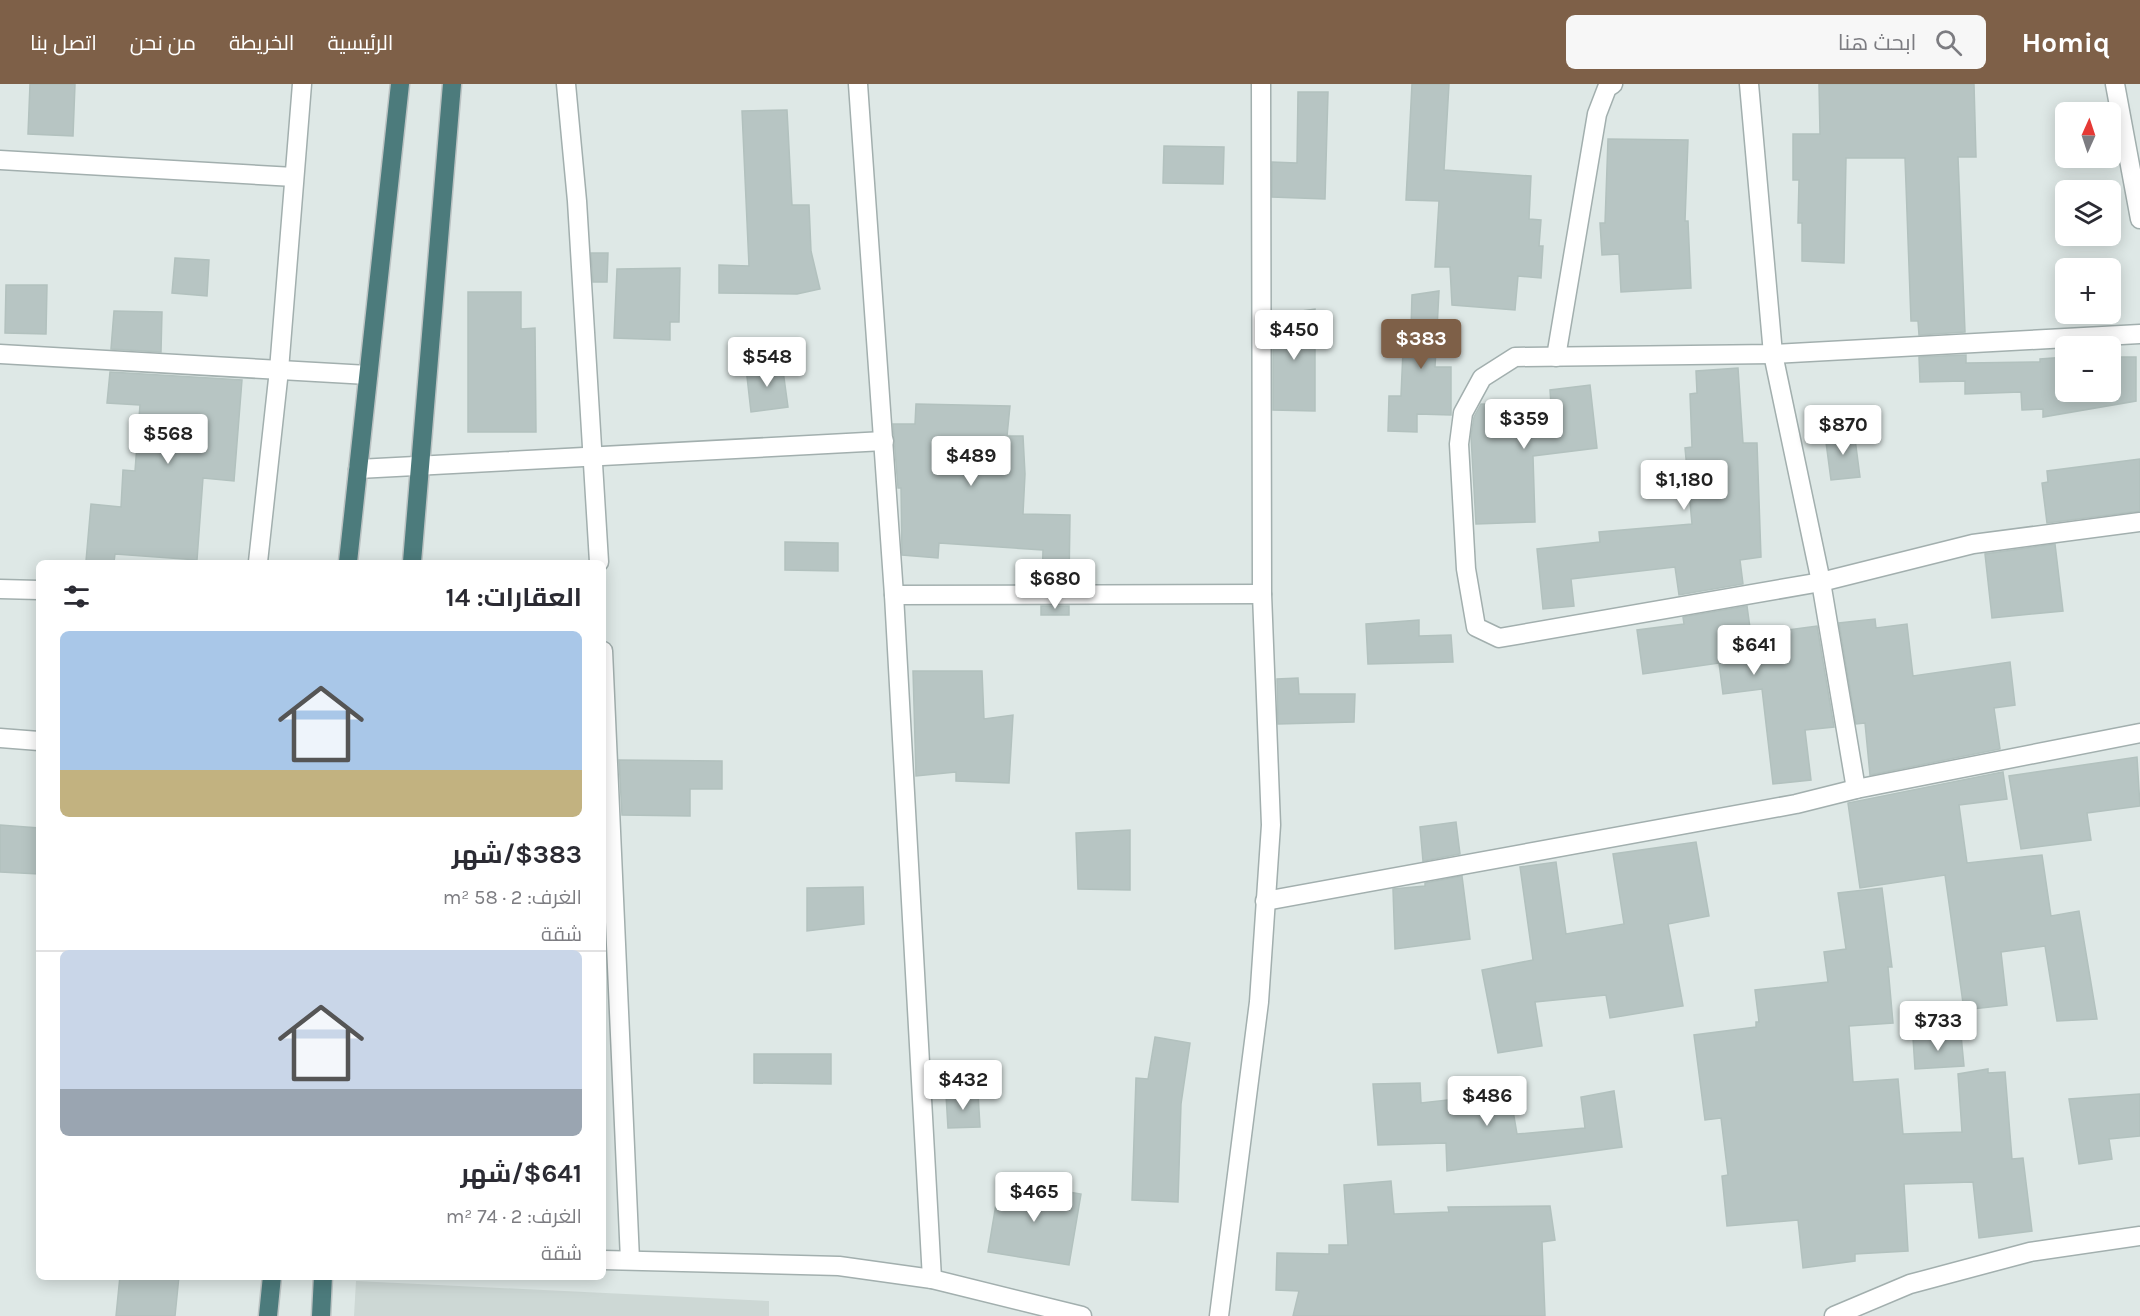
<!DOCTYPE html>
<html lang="ar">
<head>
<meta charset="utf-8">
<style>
	:root { --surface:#fff; --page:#f7f7f7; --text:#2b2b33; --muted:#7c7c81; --line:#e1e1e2; --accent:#7e6048 }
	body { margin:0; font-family:Karla,Cairo,sans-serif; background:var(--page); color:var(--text); direction:rtl; height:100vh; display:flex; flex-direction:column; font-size:22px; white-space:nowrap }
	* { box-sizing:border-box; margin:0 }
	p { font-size:20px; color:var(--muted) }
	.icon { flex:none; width:33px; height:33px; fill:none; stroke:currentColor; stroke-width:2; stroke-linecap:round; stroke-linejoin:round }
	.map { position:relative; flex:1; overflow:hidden; direction:ltr }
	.side { position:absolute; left:36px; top:476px; width:570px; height:720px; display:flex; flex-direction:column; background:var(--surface); border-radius:9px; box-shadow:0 3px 15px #0003; direction:rtl }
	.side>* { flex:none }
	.needle { width:39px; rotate:3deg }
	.fabs { position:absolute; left:2055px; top:18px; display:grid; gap:12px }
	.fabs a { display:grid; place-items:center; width:66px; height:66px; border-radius:9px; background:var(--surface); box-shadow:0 3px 15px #0003; font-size:30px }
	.price { position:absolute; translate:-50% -51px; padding:0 14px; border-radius:6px; background:#fff; color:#222; font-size:20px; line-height:39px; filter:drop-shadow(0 2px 3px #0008) }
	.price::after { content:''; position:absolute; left:50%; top:36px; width:18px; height:14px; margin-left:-9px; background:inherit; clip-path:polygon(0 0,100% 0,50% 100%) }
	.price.selected { background:var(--accent); color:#fff }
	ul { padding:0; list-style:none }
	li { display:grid; align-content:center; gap:12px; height:318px; padding:0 24px }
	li+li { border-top:2px solid var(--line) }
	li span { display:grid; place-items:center; height:186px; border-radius:9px; color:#555 }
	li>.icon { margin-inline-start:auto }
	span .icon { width:108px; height:108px; fill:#fffc; stroke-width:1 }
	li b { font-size:26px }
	h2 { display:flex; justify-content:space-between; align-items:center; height:72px; padding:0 24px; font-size:26px }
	header { display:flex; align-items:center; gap:36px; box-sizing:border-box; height:84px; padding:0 30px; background:var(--accent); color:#fff }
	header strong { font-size:28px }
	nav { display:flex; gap:33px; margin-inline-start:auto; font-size:21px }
	.search { width:420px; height:54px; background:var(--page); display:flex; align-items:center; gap:15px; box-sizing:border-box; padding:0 21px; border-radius:9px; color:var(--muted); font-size:22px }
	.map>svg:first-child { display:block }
	.built { fill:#cdd8d5 }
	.building { fill:#b7c5c3; stroke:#b2c1be; stroke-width:1.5 }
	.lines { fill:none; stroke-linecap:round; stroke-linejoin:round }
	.minor-casing { stroke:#a2afae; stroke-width:21 }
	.trunk-casing { stroke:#bcc3c3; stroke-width:21 }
	.minor { stroke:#fff; stroke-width:18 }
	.trunk { stroke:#4c7b7c; stroke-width:18 }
</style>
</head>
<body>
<header>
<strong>Homiq</strong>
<div class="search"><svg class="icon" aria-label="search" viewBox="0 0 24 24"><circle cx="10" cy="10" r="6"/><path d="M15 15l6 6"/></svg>ابحث هنا</div>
<nav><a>الرئيسية</a><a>الخريطة</a><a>من نحن</a><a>اتصل بنا</a></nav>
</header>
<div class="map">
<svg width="2140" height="1232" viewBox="0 0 2140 1232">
	<rect width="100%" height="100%" fill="#dee8e6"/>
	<!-- built -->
	<path class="built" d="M356,1197L769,1217V1232H354Z"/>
	<!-- building -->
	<g class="building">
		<path d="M30,0H75L73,52L28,50Z"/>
		<path d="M1412,0H1449L1444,86L1531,92L1529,135L1541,136L1539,162H1543L1541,194L1518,192L1515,226L1452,221L1450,183H1435L1439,117L1406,116Z"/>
		<path d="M1819,0H1974L1976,73H1958L1965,248L1919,251L1918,237H1911L1905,74H1846L1844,179L1802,177V139H1798L1799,96H1793V50H1820Z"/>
		<path d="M1298,8H1328L1325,115L1272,113V78L1297,79Z"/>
		<path d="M787,26L792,121H809L811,167L820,205L797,210L719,209V181L749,182L742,27Z"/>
		<path d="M1608,55L1688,56L1685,137H1688L1691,204L1621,208L1619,170L1602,171L1600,139H1605Z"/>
		<path d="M1164,62L1224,63L1223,100L1163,99Z"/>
		<path d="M591,169H608L607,198H593Z"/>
		<path d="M175,174L209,176L207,212L172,209Z"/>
		<path d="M680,184L679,238H670V256L614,254L617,185Z"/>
		<path d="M6,201H47L46,250L5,249Z"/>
		<path d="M1439,207L1435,283H1451V331L1417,330V348L1388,347L1389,312H1401L1404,244L1411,245L1412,211Z"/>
		<path d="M468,208H521V245L535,244L536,348H468Z"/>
		<path d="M1315,225V327L1273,326V231Z"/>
		<path d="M114,227L162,228L161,268L111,265Z"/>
		<path d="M1966,271V279L2040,278V275L2066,273V308H2110V273H2136V317L2043,333V325L2022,326L2021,308L1965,310V297L1920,298L1919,273Z"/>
		<path d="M782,279L788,323L751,328L746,284Z"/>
		<path d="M1738,284L1743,359H1757L1761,473L1740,476L1743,500L1679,511L1675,483L1571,495L1574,522L1543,525L1537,465L1600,458L1599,448L1692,440L1685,364L1692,363L1690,310L1697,309L1696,287Z"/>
		<path d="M110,288L242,296L234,397L203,394L197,476L115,470L114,478L86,477L91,420L121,423L123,386L135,387L140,321L107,319Z"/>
		<path d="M1590,301L1597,364L1533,372L1535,438L1476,440L1471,352L1474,333L1481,320L1551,321L1550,306Z"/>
		<path d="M916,320L1010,322L1007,352H1023L1025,390L1023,430L1070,431L1069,499H1042L1043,466L939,459L938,474L902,471L901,404H898L893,340H915Z"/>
		<path d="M1854,347L1860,393L1831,396L1825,351Z"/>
		<path d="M2140,375V427L2047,439L2042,399L2048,398L2047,387Z"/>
		<path d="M785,458L838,459V487L785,486Z"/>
		<path d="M2055,460L2063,527L1992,534L1985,470Z"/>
		<rect x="1041" y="522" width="28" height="9"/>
		<path d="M1747,522L1751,551L1817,542L1834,643L1805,646L1811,696L1773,700L1762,605L1723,610L1719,579L1643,590L1637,546L1684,540L1683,533Z"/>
		<path d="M1875,535L1876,544L1907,540L1913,592L2010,578L2015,621L1994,624L2000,665L1870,691L1865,639L1856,640L1839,539Z"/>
		<path d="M1419,536V552L1451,551L1453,578L1368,580L1366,540Z"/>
		<path d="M913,587H982L984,635L1013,631L1009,699L956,697V688L916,692Z"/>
		<path d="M1298,594L1299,610H1355L1354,638L1278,640L1277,595Z"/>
		<path d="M2137,673L2140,722L2087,729L2091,756L2021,765L2009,692Z"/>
		<path d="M619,676L722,677V705H690V732L622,731Z"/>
		<path d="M2003,688L2007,715L1959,721L1967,779L2042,771L2051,832L2079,827L2097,935L2057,937L2045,862L2001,868L2007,921L1964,926L1945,791L1860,804L1848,719Z"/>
		<path d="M1456,738L1460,770L1423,777L1420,743Z"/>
		<path d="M0,741L39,744V790L0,788Z"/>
		<path d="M1130,746V806L1078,805L1076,749Z"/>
		<path d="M1696,758L1709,832L1668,840L1683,922L1610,934L1606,911L1535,918L1542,962L1498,969L1482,886L1533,876L1520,783L1556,778L1566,850L1624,840L1613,770Z"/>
		<path d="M1462,792L1470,855L1395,865L1393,805L1425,802V799Z"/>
		<path d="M863,803L864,840L807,847V804Z"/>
		<path d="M1882,804L1892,883H1888L1893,939L1849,942L1853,998L1898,995L1903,1050L1962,1048L1958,990L1988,985V989L2005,988L2012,1075L2023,1074L2032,1147L1979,1154L1973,1098L1904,1100L1908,1167L1855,1170V1177L1803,1184L1798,1136L1727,1142L1722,1092L1728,1091L1721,1034L1705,1036L1694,951L1756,943V938H1759L1755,906L1828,898L1824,868L1846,865L1838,809Z"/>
		<path d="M1961,951L1964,982L1915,985L1913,954Z"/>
		<path d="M1155,953L1190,959L1181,1020L1178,1118L1132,1116L1136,994L1148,995Z"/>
		<path d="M754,970H831V1000L754,999Z"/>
		<path d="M1420,999L1421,1019L1510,1009L1517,1050L1585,1044L1581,1013L1614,1007L1622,1063L1447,1087L1446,1059L1378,1061L1373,1000Z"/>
		<path d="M978,1009L980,1043L948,1044L946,1011Z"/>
		<path d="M2140,1010V1052L2109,1055L2112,1075L2079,1080L2069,1015Z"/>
		<path d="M1000,1096L1081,1110L1069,1181L988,1168Z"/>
		<path d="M1391,1097L1394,1130L1449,1128L1448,1123L1550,1122L1555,1156L1542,1158L1545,1232H1293L1299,1207L1276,1206L1277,1169L1329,1170V1161H1348L1344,1101Z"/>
		<path d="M120,1192H179L175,1232H116Z"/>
	</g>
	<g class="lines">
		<!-- minor casing -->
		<g class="minor-casing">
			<g id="minor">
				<path d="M566,0L577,117L599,478"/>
				<path d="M858,0L894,511L932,1195"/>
				<path d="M1749,0L1773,270L1821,498L1856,705"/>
				<path d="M2115,0L2140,135"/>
				<path d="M0,76L294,93"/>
				<path d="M2140,250L1773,270L1515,273L1482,294L1463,329L1459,360L1466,485L1476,543L1499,554L1821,498L1973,460L2140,438"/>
				<path d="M0,270L368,291"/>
				<path d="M1556,273L1597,30L1607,4L1613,0"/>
				<path d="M358,385L884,357"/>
				<path d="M258,478L279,286L302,0"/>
				<path d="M0,505L39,506"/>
				<path d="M894,511L1262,510"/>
				<path d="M603,567L630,1176"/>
				<path d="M0,654L39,657"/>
				<path d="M1265,817L1796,720L1856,705L2140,649"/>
				<path d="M603,1176L839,1182L932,1195L1082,1232"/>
				<path d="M1219,1232L1259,918L1271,741L1262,510L1261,0"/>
				<path d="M1834,1232L1910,1200L2030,1168L2140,1152"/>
			</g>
		</g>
		<!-- trunk casing -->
		<g class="trunk-casing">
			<g id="trunk">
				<path d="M348,478L400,0"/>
				<path d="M412,478L452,0"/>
				<path d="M268,1232L272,1192"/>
				<path d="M321,1232L323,1192"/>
			</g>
		</g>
		<!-- minor -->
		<use href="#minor" class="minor"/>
		<!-- trunk -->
		<use href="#trunk" class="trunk"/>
	</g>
</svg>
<div class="fabs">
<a><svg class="needle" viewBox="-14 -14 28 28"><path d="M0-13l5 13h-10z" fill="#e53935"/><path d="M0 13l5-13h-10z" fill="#7c7c81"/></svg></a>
<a><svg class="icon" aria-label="layers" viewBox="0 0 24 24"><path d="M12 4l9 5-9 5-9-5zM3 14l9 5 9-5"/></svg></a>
<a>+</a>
<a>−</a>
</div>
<b class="price" style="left:1294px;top:277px">$450</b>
<b class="price selected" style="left:1421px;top:286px">$383</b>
<b class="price" style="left:767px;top:304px">$548</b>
<b class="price" style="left:1524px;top:366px">$359</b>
<b class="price" style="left:1843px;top:372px">$870</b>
<b class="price" style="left:168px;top:381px">$568</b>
<b class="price" style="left:971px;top:403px">$489</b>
<b class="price" style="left:1684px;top:427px">$1,180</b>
<b class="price" style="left:1055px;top:526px">$680</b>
<b class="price" style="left:1754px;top:592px">$641</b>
<b class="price" style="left:1938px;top:968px">$733</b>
<b class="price" style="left:963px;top:1027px">$432</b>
<b class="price" style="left:1487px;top:1043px">$486</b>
<b class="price" style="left:1034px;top:1139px">$465</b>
<section class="side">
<h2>العقارات: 14<svg class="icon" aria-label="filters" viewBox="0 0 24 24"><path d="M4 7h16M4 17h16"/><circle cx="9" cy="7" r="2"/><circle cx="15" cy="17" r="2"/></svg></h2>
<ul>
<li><span style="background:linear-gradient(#a9c7e8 75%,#c2b280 0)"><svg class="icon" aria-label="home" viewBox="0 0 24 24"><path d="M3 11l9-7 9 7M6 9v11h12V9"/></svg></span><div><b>$383/شهر</b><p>الغرف: 2 · 58 m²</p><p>شقة</p></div></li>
<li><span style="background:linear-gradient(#c9d6e8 75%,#9aa5b1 0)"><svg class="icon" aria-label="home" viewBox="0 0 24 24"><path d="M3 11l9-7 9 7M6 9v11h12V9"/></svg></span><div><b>$641/شهر</b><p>الغرف: 2 · 74 m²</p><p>شقة</p></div></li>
</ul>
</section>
</div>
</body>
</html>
